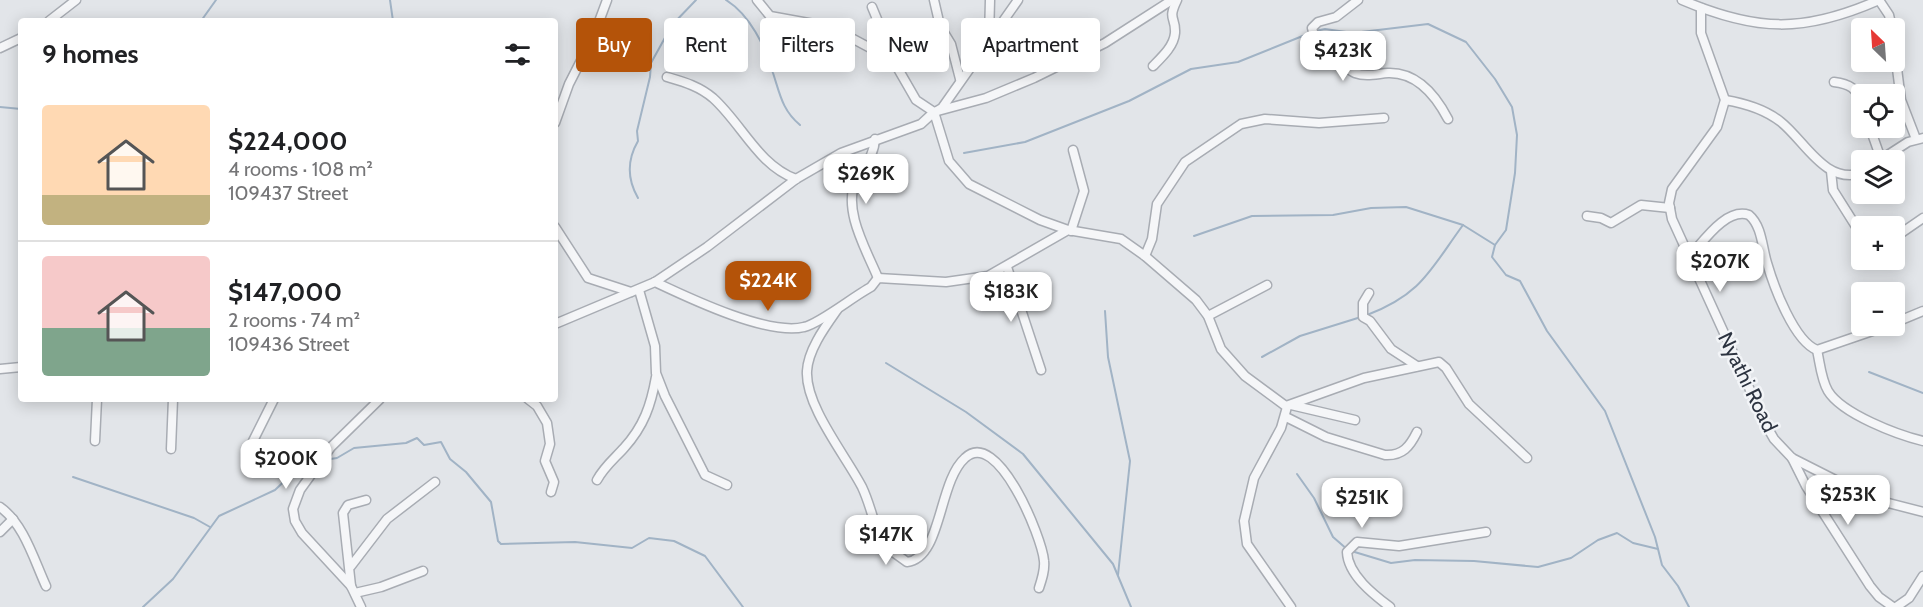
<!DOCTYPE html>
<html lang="en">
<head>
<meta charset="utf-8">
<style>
	:root { --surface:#fff; --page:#f2f2f2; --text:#202124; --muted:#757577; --line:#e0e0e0; --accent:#b45309 }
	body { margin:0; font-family:Cabin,sans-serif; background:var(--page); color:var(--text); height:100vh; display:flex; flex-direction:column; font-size:22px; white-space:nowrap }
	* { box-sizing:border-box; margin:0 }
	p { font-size:20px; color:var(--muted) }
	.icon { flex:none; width:33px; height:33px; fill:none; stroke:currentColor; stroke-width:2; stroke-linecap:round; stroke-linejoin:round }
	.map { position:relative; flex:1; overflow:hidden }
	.drawer { position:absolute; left:18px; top:18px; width:540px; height:384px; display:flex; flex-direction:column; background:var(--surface); border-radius:6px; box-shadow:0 3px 15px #0003 }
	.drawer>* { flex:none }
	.banner { position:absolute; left:576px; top:18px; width:570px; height:54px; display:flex; gap:12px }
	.needle { width:39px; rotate:335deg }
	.buttons { position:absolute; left:1851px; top:18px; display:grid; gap:12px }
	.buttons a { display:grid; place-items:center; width:54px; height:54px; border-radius:6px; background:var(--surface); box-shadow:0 3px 15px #0003; font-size:30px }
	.price { position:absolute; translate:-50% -51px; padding:0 14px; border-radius:12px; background:#fff; color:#222; font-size:20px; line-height:39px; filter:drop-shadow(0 2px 3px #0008) }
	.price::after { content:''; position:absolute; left:50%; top:36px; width:18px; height:14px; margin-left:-9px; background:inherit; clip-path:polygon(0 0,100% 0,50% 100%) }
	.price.on { background:var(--accent); color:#fff }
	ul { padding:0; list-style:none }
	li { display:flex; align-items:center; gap:18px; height:150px; padding:0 24px }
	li+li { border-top:2px solid var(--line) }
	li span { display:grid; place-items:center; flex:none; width:168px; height:120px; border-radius:6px; color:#555 }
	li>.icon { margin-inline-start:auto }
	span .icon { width:72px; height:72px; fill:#fffc; stroke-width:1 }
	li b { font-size:26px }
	h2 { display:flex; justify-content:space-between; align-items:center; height:72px; padding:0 24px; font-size:26px }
	.chip { padding:0 21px; border-radius:6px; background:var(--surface); box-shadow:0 3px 15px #0003; font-size:21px; line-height:54px }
	.chip.on { background:var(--accent); color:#fff }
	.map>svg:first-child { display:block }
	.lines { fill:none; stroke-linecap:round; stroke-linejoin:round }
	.stream { stroke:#a1b3c5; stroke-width:2 }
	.minor-casing { stroke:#a8acb3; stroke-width:11 }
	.minor { stroke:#f5f6f8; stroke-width:8 }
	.labels { text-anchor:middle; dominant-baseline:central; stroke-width:5; stroke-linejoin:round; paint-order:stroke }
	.street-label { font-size:21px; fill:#2c3340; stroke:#f2f4f7 }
</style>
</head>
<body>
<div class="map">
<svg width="1923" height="607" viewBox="0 0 1923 607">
	<rect width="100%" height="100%" fill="#e2e5e9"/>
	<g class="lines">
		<!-- stream -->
		<g class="stream">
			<path d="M390,0L393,21"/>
			<path d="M726,0C750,15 765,46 773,73C780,94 782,110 800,125"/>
			<path d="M201,21L216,0"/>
			<path d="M1315,31L1325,29L1353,33L1428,24L1466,42L1495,79L1512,107L1517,135L1515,173L1506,230L1495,245L1492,257L1506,275L1520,281L1547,331L1605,411L1655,537L1662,565L1678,586L1689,607"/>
			<path d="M0,107L21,109"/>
			<path d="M964,153L1025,142L1129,101L1191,69L1238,62L1310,33"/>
			<path d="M638,198C627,179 627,160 638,141L637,131L650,77L651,63L672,25L696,0"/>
			<path d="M1194,236L1252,216L1333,215L1371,208L1406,207L1463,225L1495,245"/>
			<path d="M1105,311L1108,357L1130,461L1118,575"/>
			<path d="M1367,315C1422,294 1430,270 1463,225"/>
			<path d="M1262,357L1300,336L1361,317"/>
			<path d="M886,363L966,412L1023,454L1113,564L1131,607"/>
			<path d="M1869,372L1923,393"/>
			<path d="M324,460L337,458L354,448L406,443L417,438L424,445L441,442L450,459L466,472L491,502L498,541L501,544L575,542L632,548L649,538L674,541L705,556L743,607"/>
			<path d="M1297,474L1314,498L1333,537L1348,550L1391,563L1415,560L1474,561L1538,567L1571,558L1598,540L1617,533L1633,543L1658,549"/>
			<path d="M73,477L194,518L210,527"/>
			<path d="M143,607L173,579L219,516L275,490L293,473L318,460"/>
		</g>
		<!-- minor casing -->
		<g class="minor-casing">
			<g id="minor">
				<path d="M757,0L770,16L814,24L844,34L887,57L897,67L916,100L934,112L949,161L969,184L1040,220L1068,230"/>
				<path d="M934,0L940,26L951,44L960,79"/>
				<path d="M1358,0L1336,17L1318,22L1312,28L1314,35C1326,44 1342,68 1355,73C1366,77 1376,74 1388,73C1417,72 1436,96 1448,119"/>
				<path d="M1682,0C1757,32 1804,33 1879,0"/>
				<path d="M1879,0L1889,15L1892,28"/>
				<path d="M872,7L896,65"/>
				<path d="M1701,8V33L1725,100L1717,127L1672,189L1669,203L1672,219L1766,425L1774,439L1792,458L1873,499L1923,512"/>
				<path d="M49,21L76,0"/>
				<path d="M989,38L990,0"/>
				<path d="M1894,45L1901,100L1916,139"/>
				<path d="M0,48L21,38"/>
				<path d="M1153,66C1162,57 1174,46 1175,33C1176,16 1167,21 1177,0"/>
				<path d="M667,77C684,82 699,86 713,98C742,124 758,165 796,179"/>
				<path d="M1834,82C1850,84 1856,88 1862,103"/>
				<path d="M1725,100C1743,103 1766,110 1781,122C1805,141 1825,185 1862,173"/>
				<path d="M937,111L942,108L1018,0"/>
				<path d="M555,123L569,84L594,35L607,0"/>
				<path d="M1870,128L1881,159"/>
				<path d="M875,139C874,157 864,165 856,180C842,210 867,251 878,278"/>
				<path d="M1880,160L1908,142L1923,138"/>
				<path d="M1831,171L1833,190L1862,236"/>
				<path d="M1587,216L1601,218L1611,223L1641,205L1670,208"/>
				<path d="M555,227L588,278L631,292"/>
				<path d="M1071,231L1084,191L1073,150"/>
				<path d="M1894,238L1923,218"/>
				<path d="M1145,256L1152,239L1157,204L1185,162L1241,124L1265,119L1319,123L1384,118"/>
				<path d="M1689,257C1703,242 1726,207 1749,215C1762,226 1762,247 1767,263C1774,287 1794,341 1817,350"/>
				<path d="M1007,267L1041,370"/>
				<path d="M655,282C689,298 768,336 804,327C819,324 854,296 871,287L878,278L946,282L988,276L1068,230L1121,239L1145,256L1196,300L1208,316L1221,349L1245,376L1287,407L1281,428L1254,478L1244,521L1247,544L1291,607"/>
				<path d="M639,290L655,346L656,373L665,396L705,475L727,485"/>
				<path d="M1369,293L1363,303V317L1370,321L1391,349L1417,366"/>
				<path d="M837,310C825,327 808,350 807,371C805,406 846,456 862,487C871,506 874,525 882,544L907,562C942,558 938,482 965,458C997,427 1042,537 1044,561C1045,570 1042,579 1039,588"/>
				<path d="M1208,316L1267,285"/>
				<path d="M1894,323L1923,311"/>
				<path d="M555,324L655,282L707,247L796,179L841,153L921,124L934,112L986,98L1034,78L1105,43L1172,0"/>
				<path d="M1817,350C1820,363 1821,379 1828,391C1842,414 1898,435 1923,441"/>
				<path d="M1817,350L1887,326"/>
				<path d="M0,369L21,367"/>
				<path d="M528,399L537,406L547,423L550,444L545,461L554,482L551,492"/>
				<path d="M1291,405L1355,420"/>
				<path d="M1286,406L1364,378L1439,362L1446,368L1469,404L1527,458"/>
				<path d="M1286,417L1326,437L1385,455C1403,456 1410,446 1417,432"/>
				<path d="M95,441L97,399"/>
				<path d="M253,441L274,399"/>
				<path d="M171,449L173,399"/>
				<path d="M1792,458L1806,486L1870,586L1879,597L1893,607"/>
				<path d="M597,480C604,467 614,459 624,448C644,426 651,405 656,377"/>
				<path d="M0,507C24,524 34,560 46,586"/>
				<path d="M0,532L13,519"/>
				<path d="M351,566L387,519L435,482"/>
				<path d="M351,586L343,513L348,505L366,500"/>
				<path d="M355,593L381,587L423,571"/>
				<path d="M361,607L351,586L302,533L295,521L293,509L300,490L331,447L380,399"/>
				<path d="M1390,607C1374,595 1348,575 1347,552L1357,542L1399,546L1486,532"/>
				<path d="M1896,607L1909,598L1923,576"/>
			</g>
		</g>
		<!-- minor -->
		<use href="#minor" class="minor"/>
	</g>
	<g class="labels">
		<!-- street labels -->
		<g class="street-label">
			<text transform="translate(1748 382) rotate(64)">Nyathi Road</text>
		</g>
	</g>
</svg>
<div class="buttons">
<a><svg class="needle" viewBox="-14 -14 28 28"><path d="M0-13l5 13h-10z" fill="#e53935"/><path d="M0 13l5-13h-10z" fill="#757577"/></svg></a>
<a><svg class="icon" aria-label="locate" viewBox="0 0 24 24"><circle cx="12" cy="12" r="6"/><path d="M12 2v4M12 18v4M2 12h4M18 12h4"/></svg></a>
<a><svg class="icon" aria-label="layers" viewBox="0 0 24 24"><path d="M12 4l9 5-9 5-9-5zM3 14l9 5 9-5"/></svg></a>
<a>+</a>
<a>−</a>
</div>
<b class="price" style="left:1343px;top:82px">$423K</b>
<b class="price" style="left:866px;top:205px">$269K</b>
<b class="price" style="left:1720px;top:293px">$207K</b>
<b class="price on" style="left:768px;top:312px">$224K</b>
<b class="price" style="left:1011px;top:323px">$183K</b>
<b class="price" style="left:286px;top:490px">$200K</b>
<b class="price" style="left:1848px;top:526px">$253K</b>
<b class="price" style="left:1362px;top:529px">$251K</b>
<b class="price" style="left:886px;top:566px">$147K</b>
<div class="banner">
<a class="chip on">Buy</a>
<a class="chip">Rent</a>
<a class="chip">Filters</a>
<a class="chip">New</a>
<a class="chip">Apartment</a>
</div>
<section class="drawer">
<h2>9 homes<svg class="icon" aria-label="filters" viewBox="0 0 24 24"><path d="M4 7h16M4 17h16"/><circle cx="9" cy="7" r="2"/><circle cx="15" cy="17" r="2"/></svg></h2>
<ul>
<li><span style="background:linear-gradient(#ffd9b3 75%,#c2b280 0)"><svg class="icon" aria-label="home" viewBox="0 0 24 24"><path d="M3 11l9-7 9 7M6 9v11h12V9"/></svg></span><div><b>$224,000</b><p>4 rooms · 108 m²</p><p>109437 Street</p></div></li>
<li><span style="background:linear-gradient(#f6c9c9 60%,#7fa58c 0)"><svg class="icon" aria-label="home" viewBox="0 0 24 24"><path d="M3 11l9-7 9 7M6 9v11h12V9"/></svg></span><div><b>$147,000</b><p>2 rooms · 74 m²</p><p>109436 Street</p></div></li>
</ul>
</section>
</div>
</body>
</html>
